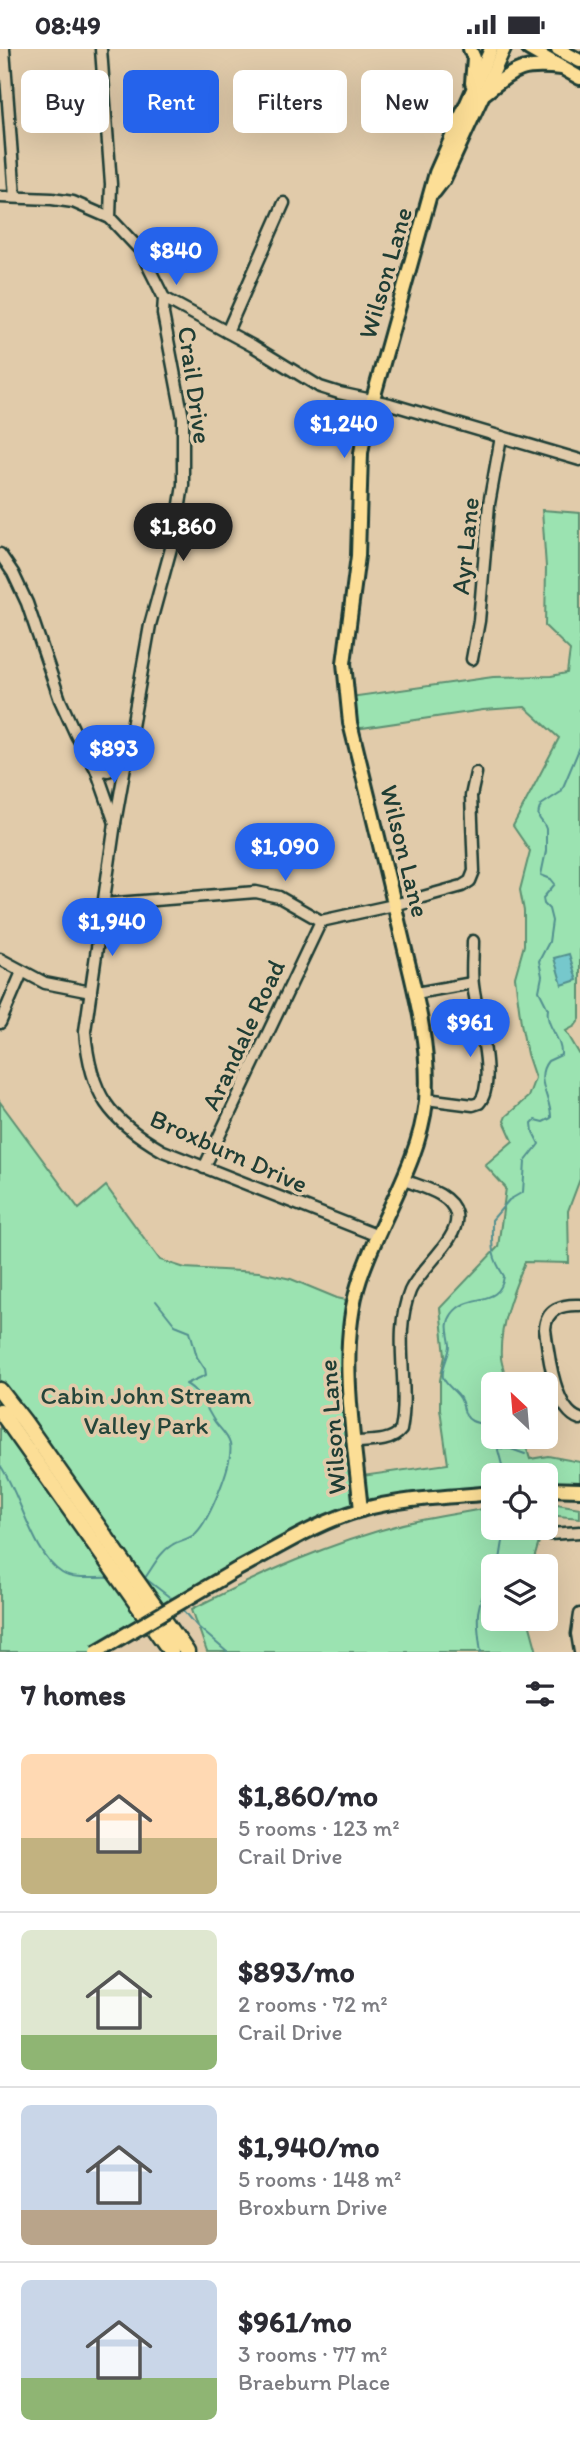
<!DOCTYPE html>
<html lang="en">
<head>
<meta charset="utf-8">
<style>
	:root { --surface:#fff; --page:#f7f7f7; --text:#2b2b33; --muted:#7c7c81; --line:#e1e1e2; --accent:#2563eb }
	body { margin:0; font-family:Itim,sans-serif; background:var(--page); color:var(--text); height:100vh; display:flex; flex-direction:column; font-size:26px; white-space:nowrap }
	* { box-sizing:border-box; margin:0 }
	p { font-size:23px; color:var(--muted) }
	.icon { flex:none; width:38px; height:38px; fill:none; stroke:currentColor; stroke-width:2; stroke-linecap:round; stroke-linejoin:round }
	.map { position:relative; height:1603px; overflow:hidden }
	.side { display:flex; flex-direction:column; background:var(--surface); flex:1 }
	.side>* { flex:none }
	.guide { position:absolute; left:21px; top:21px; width:539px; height:63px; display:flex; gap:14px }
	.needle { width:46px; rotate:334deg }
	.controls { position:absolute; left:481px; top:1323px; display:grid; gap:14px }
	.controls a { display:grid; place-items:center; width:77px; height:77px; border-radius:10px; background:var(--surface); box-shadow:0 7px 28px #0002; font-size:35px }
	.price { position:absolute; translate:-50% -60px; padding:0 16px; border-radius:24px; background:var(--accent); color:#fff; font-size:23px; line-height:46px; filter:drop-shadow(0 2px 4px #0008) }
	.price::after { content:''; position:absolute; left:50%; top:42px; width:21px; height:16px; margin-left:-10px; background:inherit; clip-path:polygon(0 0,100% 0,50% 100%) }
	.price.current { background:#222; color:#fff }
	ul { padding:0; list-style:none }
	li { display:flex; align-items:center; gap:21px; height:175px; padding:0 21px }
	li+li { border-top:2px solid var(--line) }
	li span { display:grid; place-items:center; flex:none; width:196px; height:140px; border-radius:10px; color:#555 }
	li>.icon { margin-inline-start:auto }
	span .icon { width:84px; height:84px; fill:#fffc; stroke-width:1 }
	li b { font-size:30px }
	h2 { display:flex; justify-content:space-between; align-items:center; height:84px; padding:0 21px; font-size:30px }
	.tag { padding:0 24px; border-radius:10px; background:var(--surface); box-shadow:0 7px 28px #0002; font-size:24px; line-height:63px }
	.tag.current { background:var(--accent); color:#fff }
	.status { display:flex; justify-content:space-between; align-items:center; height:49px; padding:0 35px; background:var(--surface); direction:ltr }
	.status svg { height:19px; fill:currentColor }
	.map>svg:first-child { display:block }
	.green { fill:#9be3b1; stroke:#5d9072; stroke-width:2 }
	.water { fill:#76c8cc; stroke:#53908f; stroke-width:2 }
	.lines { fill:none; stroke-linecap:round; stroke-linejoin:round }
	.stream { stroke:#53908f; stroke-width:2 }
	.minor-casing { stroke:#1f3d34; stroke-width:15 }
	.major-casing { stroke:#1f3d34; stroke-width:18 }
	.highway-casing { stroke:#1f3d34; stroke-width:19 }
	.minor { stroke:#e1cbaa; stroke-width:10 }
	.major { stroke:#fcde96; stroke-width:12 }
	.highway { stroke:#fcde96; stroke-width:14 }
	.major-bridge-casing { stroke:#1f3d34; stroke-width:18; stroke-linecap:butt }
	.major-bridge { stroke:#fcde96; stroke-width:12 }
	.labels { text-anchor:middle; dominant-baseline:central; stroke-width:7; stroke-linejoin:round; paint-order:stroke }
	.street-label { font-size:26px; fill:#1f3d34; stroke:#e1cbaa }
	.park-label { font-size:26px; fill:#25453a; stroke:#e1cbaa }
</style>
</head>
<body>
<div class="status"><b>08:49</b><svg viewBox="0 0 49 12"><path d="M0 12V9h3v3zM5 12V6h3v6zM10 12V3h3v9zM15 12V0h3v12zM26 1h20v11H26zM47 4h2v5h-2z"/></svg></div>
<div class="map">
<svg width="580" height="1603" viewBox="0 0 580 1603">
	<rect width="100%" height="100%" fill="#e1cbaa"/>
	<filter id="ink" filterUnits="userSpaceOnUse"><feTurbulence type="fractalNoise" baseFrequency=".0143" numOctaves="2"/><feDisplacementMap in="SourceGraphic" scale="14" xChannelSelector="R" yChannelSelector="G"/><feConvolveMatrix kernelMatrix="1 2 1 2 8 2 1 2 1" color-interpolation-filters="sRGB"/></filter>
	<g filter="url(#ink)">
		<!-- green -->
		<g class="green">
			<path d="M542,461L580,464V970L575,977L566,982L580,1006V1130L568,1162L569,1214L525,1213C513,1242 499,1276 501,1309C502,1317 506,1327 508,1335H494V1388H523L530,1410L548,1407L580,1413V1437L546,1436V1426H494L493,1439L374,1452C363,1448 364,1438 362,1427L448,1415L440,1360V1331L445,1307L440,1259L498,1198L506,1139L485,1116L513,1092L504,1072L506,1067L528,1048L535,1029L527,1005L521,974L515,928L524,896V862L520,841L530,802L513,777L559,689L525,658L483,661L355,680L350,648L493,628L551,627L567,624L570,601L545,577L546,518Z"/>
			<path d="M0,1053L79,1160L106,1137L160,1211L185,1219L259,1223L291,1230L337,1249L355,1253L350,1279L361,1461L322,1476L95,1603H0Z"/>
			<path d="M551,1451V1454L580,1459V1469L547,1466L546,1469V1452Z"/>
			<path d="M493,1458L494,1479H543L532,1517H494V1570H528L537,1603H207L192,1560C260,1525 329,1494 403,1475C432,1468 463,1464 493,1458Z"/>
		</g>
		<!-- water -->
		<path class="water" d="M569,905L577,931L562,936L554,909Z"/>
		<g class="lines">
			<!-- stream -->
			<g class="stream">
				<path d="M494,1377C487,1375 478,1375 472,1372C462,1367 465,1357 460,1349C456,1342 445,1336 443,1328C441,1318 450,1306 450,1296C449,1284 444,1276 452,1265C468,1242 500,1260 504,1227C490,1206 492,1196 492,1171L509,1151L523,1143L525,1113L539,1095L533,1083L532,1074L535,1071L543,1073L551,1069C552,1050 533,1030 548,1012L561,1006C562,988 545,978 548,960L539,942L542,927L539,912L549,893L552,872L549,860L544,855L543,849L555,835L551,830L541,826L546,802V780C543,769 534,772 541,756L561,743L580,698"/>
				<path d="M500,1388L498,1401L502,1416"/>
				<path d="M499,1399L511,1400L525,1405"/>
				<path d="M0,1416C20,1444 33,1506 62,1524C74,1532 95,1528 110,1529"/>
				<path d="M499,1517L504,1486"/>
				<path d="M145,1529C153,1518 160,1503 172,1496C179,1491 189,1491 196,1484C209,1471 234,1413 230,1395C228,1386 220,1380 215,1373C206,1360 201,1343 186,1335L206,1326L205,1320L197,1308L190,1282L175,1276L156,1252"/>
				<path d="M146,1530L172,1550"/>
				<path d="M182,1559L197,1577L227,1603"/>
				<path d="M481,1603C476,1570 474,1555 494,1527"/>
			</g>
			<!-- minor casing -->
			<g class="minor-casing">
				<g id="minor">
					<path d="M4,0L15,148"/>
					<path d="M101,0L111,135L110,169"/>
					<path d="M0,148L52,150L73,153L110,169L140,201L164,249L253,297L320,338L339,344L390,355L580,411"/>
					<path d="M227,283L284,154"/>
					<path d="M0,505L13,524L27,554L60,651L76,686L96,720L115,774L85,982C90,1045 109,1071 163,1102L378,1187"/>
					<path d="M472,610L479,572L489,455L501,388"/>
					<path d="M96,720L108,722L126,716"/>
					<path d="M115,774L150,576L176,481L183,436V369L163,265L164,249"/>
					<path d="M104,855L256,843L279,848L321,872L394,856L462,837L470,832L474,822L471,747L476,724"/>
					<path d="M0,910L45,934L91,943"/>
					<path d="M416,944L472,934"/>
					<path d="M0,974L22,923"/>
					<path d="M426,1050L473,1056L479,1054C498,1034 476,962 473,936C471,922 473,907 473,892"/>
					<path d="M204,1119L321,872"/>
					<path d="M580,1256C562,1255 546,1260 545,1280C548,1303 554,1362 580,1370"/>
					<path d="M354,1393C370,1392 391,1394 401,1381C410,1335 392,1286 410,1242C420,1219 461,1190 456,1165C451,1144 421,1138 404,1131"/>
					<path d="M550,1485L580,1483"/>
					<path d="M580,1603L577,1585L580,1565"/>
				</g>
			</g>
			<!-- major casing -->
			<g class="major-casing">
				<g id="major">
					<path d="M470,0L474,9L472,34"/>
					<path d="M529,0L580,29"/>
					<path d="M558,0L580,12"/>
					<path d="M485,44C517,19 520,15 562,19"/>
					<path d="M434,143L444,130L504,0"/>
					<path d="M546,1440L580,1441"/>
					<path d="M361,1461C354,1388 337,1300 360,1230C380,1169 419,1116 426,1052C431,994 413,936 400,880C384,811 367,743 350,674L344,614L358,507L361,404L366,375L436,124L491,0"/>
					<path d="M236,1521C276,1500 317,1473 361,1461C403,1449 450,1448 494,1444"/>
				</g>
			</g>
			<!-- highway casing -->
			<g class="highway-casing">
				<g id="highway">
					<path d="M0,1341L24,1372L187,1603"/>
					<path d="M0,1362L171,1603"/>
				</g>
			</g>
			<!-- minor -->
			<use href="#minor" class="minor"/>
			<!-- major -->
			<use href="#major" class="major"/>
			<!-- highway -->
			<use href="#highway" class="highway"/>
			<!-- major-bridge casing -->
			<g class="major-bridge-casing">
				<path id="major-bridge" d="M96,1603L236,1521"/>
			</g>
			<!-- major-bridge -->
			<use href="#major-bridge" class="major-bridge"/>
		</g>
	</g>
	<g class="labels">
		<!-- street labels -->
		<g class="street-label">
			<text transform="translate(385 224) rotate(-74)">Wilson Lane</text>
			<text transform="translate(195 336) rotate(82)">Crail Drive</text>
			<text transform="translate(465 497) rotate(-84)">Ayr Lane</text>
			<text transform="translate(405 802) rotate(76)">Wilson Lane</text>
			<text transform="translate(243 986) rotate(-65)">Arandale Road</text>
			<text transform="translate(229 1102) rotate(24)">Broxburn Drive</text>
			<text transform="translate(332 1378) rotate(-94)">Wilson Lane</text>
		</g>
		<!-- park labels -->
		<g class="park-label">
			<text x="146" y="1346">Cabin John Stream<tspan x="146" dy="30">Valley Park</tspan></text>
		</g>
	</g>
</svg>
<div class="controls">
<a><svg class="needle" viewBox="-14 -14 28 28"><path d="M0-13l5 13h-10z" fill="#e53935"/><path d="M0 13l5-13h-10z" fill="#7c7c81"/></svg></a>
<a><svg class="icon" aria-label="locate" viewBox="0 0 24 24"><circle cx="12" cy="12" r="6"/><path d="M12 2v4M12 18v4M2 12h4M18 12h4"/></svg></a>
<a><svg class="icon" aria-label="layers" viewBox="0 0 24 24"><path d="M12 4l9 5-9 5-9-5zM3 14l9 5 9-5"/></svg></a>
</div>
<b class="price" style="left:176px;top:238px">$840</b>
<b class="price" style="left:344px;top:411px">$1,240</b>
<b class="price current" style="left:183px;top:514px">$1,860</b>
<b class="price" style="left:114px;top:736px">$893</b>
<b class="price" style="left:285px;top:834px">$1,090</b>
<b class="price" style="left:112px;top:909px">$1,940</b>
<b class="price" style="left:470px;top:1010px">$961</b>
<div class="guide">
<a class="tag">Buy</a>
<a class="tag current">Rent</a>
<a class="tag">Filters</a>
<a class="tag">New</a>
</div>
</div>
<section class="side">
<h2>7 homes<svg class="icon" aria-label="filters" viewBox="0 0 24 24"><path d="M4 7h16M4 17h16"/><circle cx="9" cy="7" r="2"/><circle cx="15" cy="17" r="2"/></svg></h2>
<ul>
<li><span style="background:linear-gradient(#ffd9b3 60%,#c2b280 0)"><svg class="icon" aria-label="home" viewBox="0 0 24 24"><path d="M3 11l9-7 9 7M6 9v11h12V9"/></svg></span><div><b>$1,860/mo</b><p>5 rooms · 123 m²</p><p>Crail Drive</p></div></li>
<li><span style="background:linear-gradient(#dfe7d0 75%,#8fb573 0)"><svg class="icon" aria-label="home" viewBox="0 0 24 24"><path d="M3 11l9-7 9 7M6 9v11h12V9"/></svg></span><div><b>$893/mo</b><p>2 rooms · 72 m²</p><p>Crail Drive</p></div></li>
<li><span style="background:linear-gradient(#c9d6e8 75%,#b9a48a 0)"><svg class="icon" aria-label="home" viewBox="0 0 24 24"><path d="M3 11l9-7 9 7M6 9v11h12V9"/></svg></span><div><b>$1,940/mo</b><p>5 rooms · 148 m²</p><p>Broxburn Drive</p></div></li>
<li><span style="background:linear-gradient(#c9d6e8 70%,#8fb573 0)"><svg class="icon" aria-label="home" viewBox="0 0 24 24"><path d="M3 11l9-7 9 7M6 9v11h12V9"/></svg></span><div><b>$961/mo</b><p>3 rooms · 77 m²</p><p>Braeburn Place</p></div></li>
</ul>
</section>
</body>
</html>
